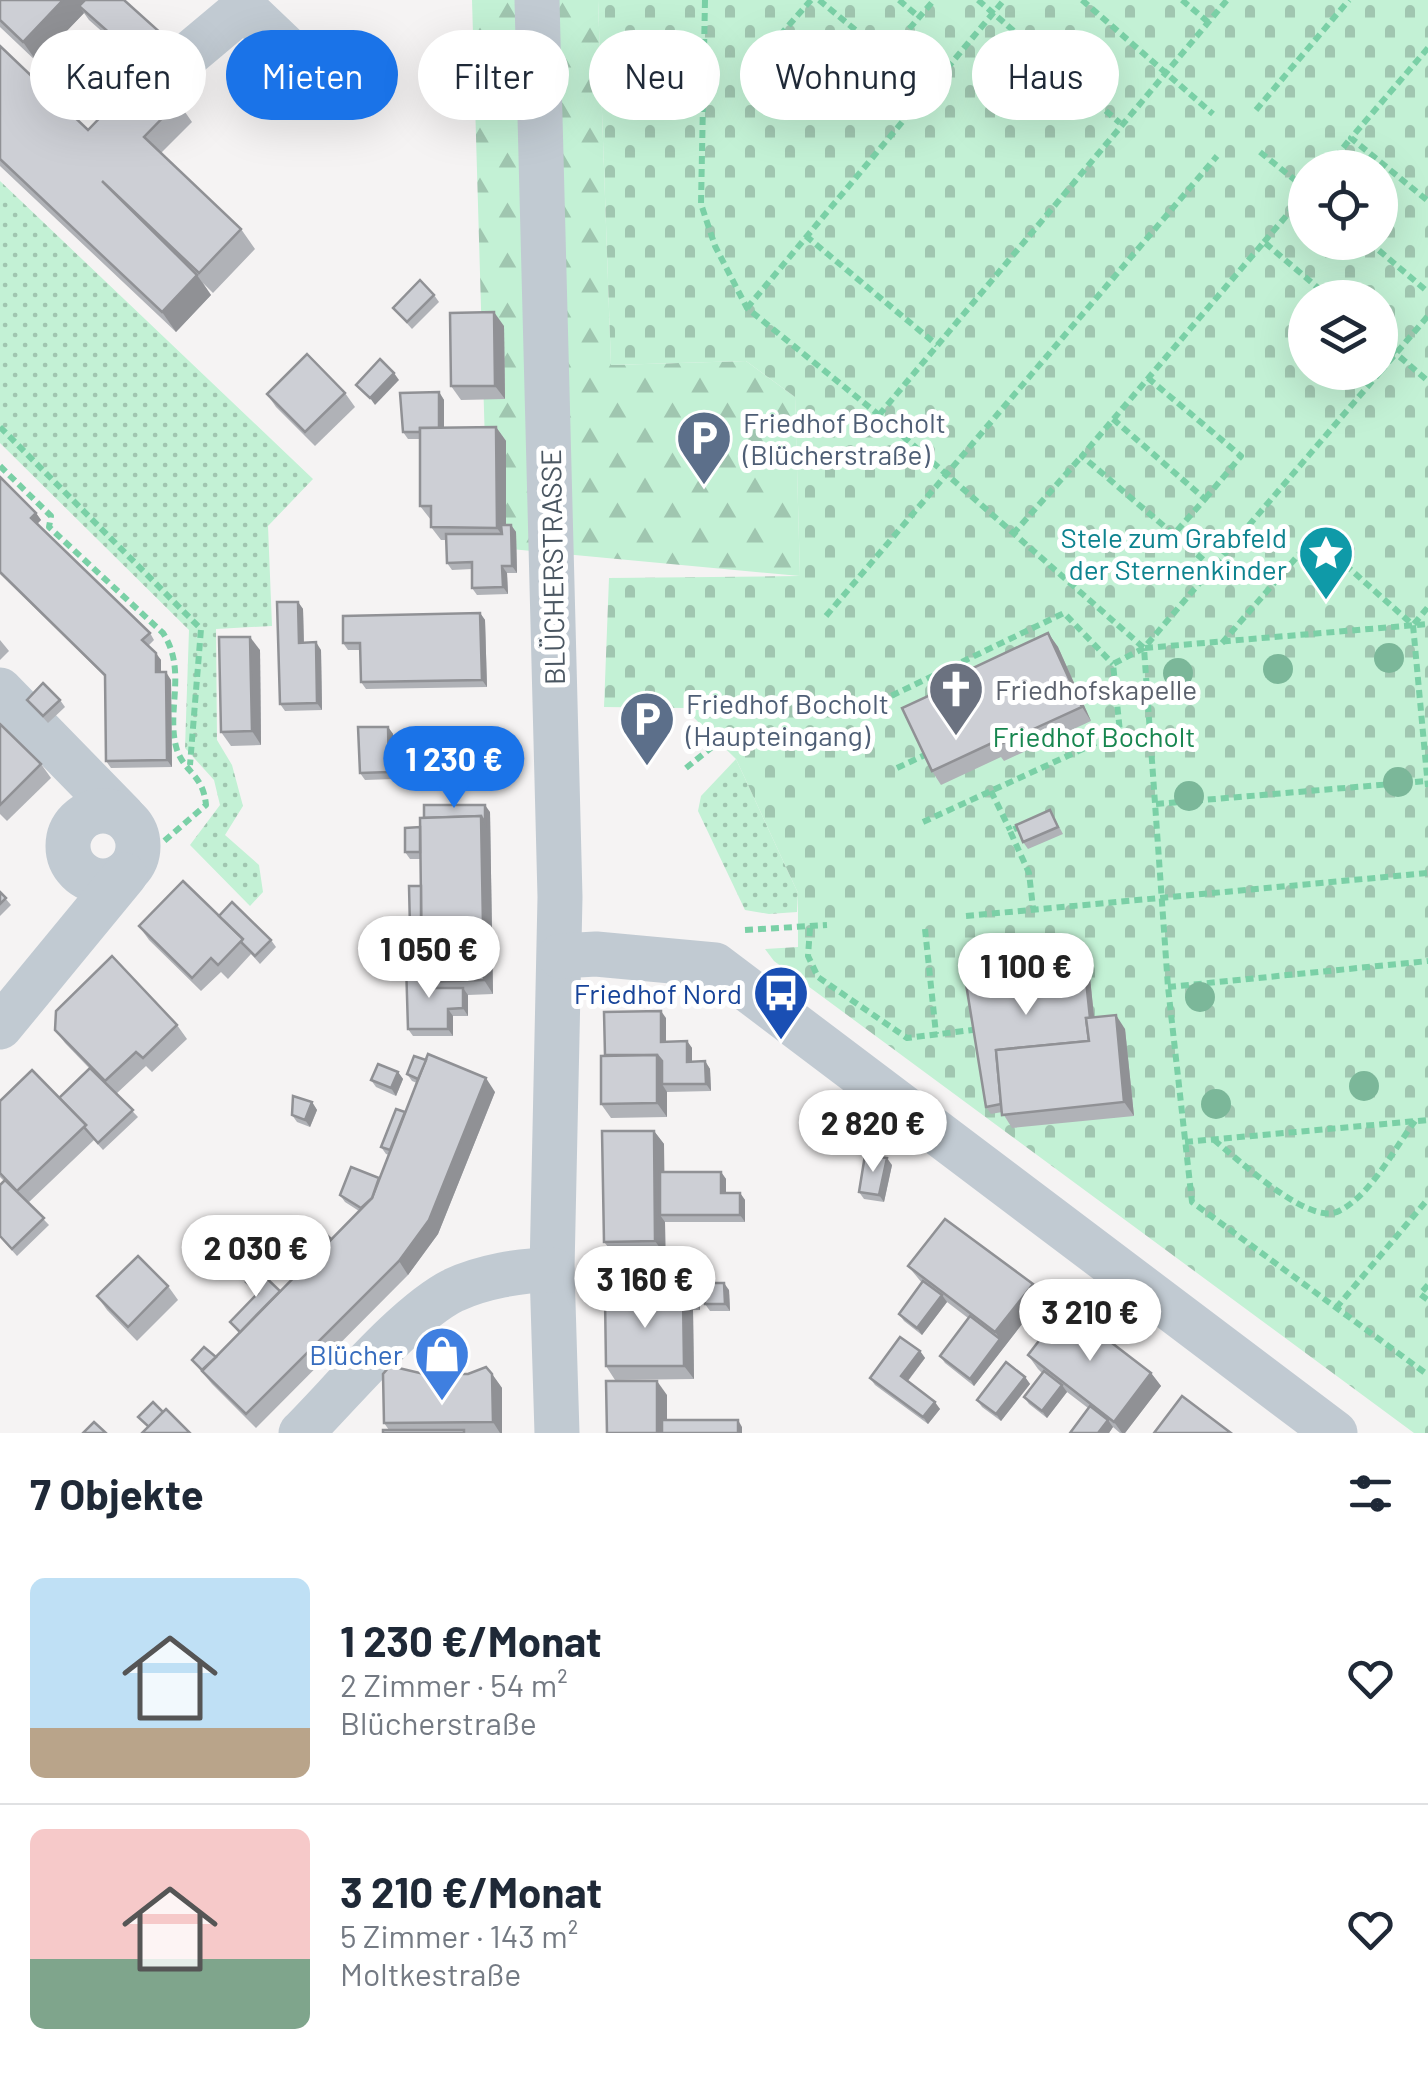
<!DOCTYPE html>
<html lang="de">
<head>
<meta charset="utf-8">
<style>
	:root { --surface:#fff; --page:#f2f2f3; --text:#1f2937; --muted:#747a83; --line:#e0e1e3; --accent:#1a73e8 }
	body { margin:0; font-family:Barlow,sans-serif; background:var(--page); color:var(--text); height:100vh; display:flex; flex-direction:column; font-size:38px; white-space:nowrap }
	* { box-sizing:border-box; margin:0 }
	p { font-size:32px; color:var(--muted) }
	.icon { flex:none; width:55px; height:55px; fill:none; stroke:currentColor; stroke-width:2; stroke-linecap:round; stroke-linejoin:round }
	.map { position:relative; height:1433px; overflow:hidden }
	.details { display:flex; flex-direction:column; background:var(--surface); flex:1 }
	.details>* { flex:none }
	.banner { position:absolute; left:30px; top:30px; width:1370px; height:90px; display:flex; gap:20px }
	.buttons { position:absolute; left:1288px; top:150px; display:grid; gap:20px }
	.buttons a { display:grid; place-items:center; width:110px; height:110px; border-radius:50%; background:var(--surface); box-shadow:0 10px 40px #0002; font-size:50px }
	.price { position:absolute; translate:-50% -85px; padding:0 22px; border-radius:35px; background:#fff; color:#222; font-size:32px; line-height:65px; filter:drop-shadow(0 2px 5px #0008) }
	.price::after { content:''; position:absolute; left:50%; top:60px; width:30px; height:22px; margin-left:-15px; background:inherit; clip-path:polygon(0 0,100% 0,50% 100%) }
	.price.on { background:var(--accent); color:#fff }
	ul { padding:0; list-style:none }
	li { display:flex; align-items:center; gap:30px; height:250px; padding:0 30px }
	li+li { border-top:2px solid var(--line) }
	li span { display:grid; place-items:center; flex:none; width:280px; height:200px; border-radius:15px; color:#555 }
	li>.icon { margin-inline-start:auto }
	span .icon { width:120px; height:120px; fill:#fffc; stroke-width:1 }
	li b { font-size:42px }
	h2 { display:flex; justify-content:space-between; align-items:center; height:120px; padding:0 30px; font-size:42px }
	.chip { padding:0 35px; border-radius:45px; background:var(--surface); box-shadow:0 10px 40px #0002; font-size:35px; line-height:90px }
	.chip.on { background:var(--accent); color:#fff }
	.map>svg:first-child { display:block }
	.grass { fill:url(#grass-dots) }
	.forest { fill:url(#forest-firs) }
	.cemetery { fill:url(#cemetery-stones); fill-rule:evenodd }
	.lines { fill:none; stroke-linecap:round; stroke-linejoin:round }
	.path { stroke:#7ad0a6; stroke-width:6; stroke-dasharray:8 5; stroke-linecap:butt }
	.minor { stroke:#c1cad2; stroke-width:45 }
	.tree { fill:#7bb799 }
	.wall { fill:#b0b2b7 }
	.shaded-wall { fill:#909195 }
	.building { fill:#cdcfd5; stroke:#909195; stroke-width:2.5 }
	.labels { text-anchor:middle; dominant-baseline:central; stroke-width:10; stroke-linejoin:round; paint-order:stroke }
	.service-label { font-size:28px; fill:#4e5e75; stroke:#fff; text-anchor:start }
	.culture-label { font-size:28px; fill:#0d838f; stroke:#fff; text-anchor:end }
	.street-label { font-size:28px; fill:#4a5661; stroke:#fff }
	.worship-label { font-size:28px; fill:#5b616d; stroke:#fff; text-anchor:start }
	.park-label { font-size:28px; fill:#17864f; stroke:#fff }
	.transit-label { font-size:28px; fill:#164399; stroke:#fff; text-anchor:end }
	.shop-label { font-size:28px; fill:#366cbe; stroke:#fff; text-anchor:end }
</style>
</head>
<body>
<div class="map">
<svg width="1428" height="1433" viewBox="0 0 1428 1433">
	<defs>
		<pattern id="grass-dots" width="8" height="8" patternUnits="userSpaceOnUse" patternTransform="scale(2.5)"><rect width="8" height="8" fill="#c3f1d5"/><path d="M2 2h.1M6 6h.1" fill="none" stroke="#a0c6b0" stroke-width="1.8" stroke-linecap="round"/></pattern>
		<pattern id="forest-firs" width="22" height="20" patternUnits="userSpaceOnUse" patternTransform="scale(2.5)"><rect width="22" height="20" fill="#c3f1d5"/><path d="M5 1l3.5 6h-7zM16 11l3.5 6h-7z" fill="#a0c6b0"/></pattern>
		<pattern id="cemetery-stones" width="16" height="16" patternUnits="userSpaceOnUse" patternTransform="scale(2.5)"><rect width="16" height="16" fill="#c3f1d5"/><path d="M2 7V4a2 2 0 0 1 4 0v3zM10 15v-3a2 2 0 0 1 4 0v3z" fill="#a0c6b0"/></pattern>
	</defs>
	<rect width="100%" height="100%" fill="#f5f3f3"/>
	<!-- grass -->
	<g class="grass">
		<path d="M0,181L313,479L268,526L272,626L216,629L217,740L232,765L243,806L225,835L259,865L263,892L250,906L190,845L220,805L214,780L185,748L189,630L0,443Z"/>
		<path d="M736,759L798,893L797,912L769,914L745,910L698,811L701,796Z"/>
	</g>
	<!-- forest -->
	<path class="forest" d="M472,0H598L611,365L746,361L795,397L800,576L488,547Z"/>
	<!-- cemetery -->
	<path class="cemetery" d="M598,0H1428V1433H1414L774,961L765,949L798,947V893L736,759L684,708L604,707L609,578L800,576L795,397L746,361L611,365ZM1305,168H1380V242H1305ZM1305,298H1380V372H1305Z"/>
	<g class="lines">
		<!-- path -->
		<g class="path">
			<path d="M705,0L701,204L715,246L747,308L879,415L1144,648L1168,987L1192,1202L1428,1375"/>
			<path d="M811,0L783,32L854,93L934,0"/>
			<path d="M819,0L886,55"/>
			<path d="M899,0L919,17"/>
			<path d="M978,0L1120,123"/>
			<path d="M1082,0L1213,114"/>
			<path d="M1182,0L1208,22"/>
			<path d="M1428,48L1351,138L1428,201"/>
			<path d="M1256,110L1349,0"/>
			<path d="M1260,152L1305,188"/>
			<path d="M1327,168L1351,138"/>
			<path d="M806,236L937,345"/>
			<path d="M1264,242L1305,194"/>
			<path d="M1369,242L1428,292"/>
			<path d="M747,308L1004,0"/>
			<path d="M1380,340L1428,381"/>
			<path d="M1380,372L1428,316"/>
			<path d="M1148,378L1241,456L1205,499"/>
			<path d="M879,415L1227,0"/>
			<path d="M1113,419L1205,499L1174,534"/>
			<path d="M0,427L201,629L190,765"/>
			<path d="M0,466L51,516L49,527L163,633C188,671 165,712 177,750C185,773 203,774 206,805L163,842"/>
			<path d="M1013,534L1082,456"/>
			<path d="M1213,568L1082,456L1264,242L1330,298"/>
			<path d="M826,616L1217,156"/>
			<path d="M1414,624L1428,607"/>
			<path d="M1222,643L1314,537L1413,625L1428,787"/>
			<path d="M1145,648L1428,624"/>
			<path d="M868,707L1064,613L1113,664"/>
			<path d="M686,768L732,731"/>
			<path d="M897,768L927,754"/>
			<path d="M991,791L1010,830"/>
			<path d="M1156,804L1427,781"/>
			<path d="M923,822L1120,732L1113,664L1144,648L1380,372"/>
			<path d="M1021,826L1010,831L1029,873L1033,908"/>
			<path d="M966,916L1428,873"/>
			<path d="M810,928L808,956L818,977L907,1038L980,1029"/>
			<path d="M925,929L936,1034"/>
			<path d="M745,930L827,925"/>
			<path d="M1168,987L1428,961"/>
			<path d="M1214,1140C1238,1159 1309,1227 1339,1211C1371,1195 1394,1149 1415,1121"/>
			<path d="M1185,1142L1428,1120"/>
			<path d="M1428,1285L1420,1294L1428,1300"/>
			<path d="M1336,1308L1428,1199"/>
		</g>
		<!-- minor -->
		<g class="minor">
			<path d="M537,0L560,897L552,1270L557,1433"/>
			<path d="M126,107L244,8L328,88"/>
			<path d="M0,690L123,816"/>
			<circle cx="103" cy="846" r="35"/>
			<path d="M560,956L596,954L715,965L1335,1433"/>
			<path d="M0,1027L125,875"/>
			<path d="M301,1433C341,1393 406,1314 454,1290C482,1277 520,1270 552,1270"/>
		</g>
	</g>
	<!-- trees -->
	<g class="tree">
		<circle cx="1389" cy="658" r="15"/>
		<circle cx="1278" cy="669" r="15"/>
		<circle cx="1178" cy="673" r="15"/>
		<circle cx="1398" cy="782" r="15"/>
		<circle cx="1189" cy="796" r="15"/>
		<circle cx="1200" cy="997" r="15"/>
		<circle cx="1364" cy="1086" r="15"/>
		<circle cx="1216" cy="1104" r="15"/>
	</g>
	<!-- wall -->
	<g class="wall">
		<path d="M0,0H124L172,48L150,74L89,20L84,13L37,62L0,27Z"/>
		<path d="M0,46L88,130L123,104L178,102L192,122L161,153L241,229L255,249L213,293L203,283L211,295L176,332L0,166Z"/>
		<path d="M434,295L439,302L412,329L393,308Z"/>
		<path d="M504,326L505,399L461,400L451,386Z"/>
		<path d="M439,392L444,400V428L496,427L506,441V525H511L516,532L517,573H507L508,594L477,595L472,588V569L452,570L447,563L446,540H441L431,527V520L420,506V439H408L403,432Z"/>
		<path d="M345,393L355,407L315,446L276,407L267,394Z"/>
		<path d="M0,477L36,513L41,520L37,524L150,633L154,640L148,646L161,660V672L171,680L172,767L111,768L106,761L105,677L0,574Z"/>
		<path d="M298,602L303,609L304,643L321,650L322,710L285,711L280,704Z"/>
		<path d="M480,613L485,620L487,687L366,689L361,682L360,650H348L343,643Z"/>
		<path d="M1048,633L1058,647L1091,721L1004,761L1001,757L941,785L932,771L963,680Z"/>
		<path d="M0,640L9,651L0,660Z"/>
		<path d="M260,650L261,745L231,746L221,732Z"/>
		<path d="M27,700H60L65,707L48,723Z"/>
		<path d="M0,724L41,764L51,778L7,821L0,814Z"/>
		<path d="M388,727L393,734L394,779L365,780L360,773Z"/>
		<path d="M1050,810L1063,834L1028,849L1023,842Z"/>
		<path d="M490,812L493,994L468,995V1016H453V1036H413L408,1029L422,962L421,935H415L410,928L421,886L420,859H410L405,852L420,827Z"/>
		<path d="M0,892L11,905L0,916Z"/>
		<path d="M219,916L271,940L276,947L260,964L251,954L228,979L221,972L201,991L149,940L139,926Z"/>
		<path d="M1090,978L1094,1017L1125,1029L1134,1116L1012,1128L1002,1112L991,1114L986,1107Z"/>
		<path d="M666,1018V1042L687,1041L692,1048V1062L705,1061L710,1069L711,1091L667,1092V1117L611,1118L601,1104L605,1055Z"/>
		<path d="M177,1025L187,1039L152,1072L146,1066L116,1094L138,1117L103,1150L94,1140L28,1203L49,1225L17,1256L0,1237V1185L4,1181L0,1177V1101L59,1098L90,1069L65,1043L55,1030Z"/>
		<path d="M398,1072L403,1079L396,1096L376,1087L371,1080Z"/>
		<path d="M407,1074L495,1092L438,1234L408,1275L256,1428L212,1384L192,1360L215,1357L239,1333L230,1322L256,1295L246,1282L280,1291L316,1254L307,1243L331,1239L359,1211L345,1202L340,1195L379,1178L389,1155L386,1154L381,1147L405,1112L417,1083L412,1081Z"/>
		<path d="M312,1102L317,1110L310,1127L297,1122L292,1115Z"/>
		<path d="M654,1131L664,1144V1172H721L726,1179V1193H740L745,1200V1222H665L666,1282H695L700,1289V1310H693L694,1379L615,1380L606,1366L609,1298V1248L604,1242Z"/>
		<path d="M892,1165L884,1202L864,1199L859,1192Z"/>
		<path d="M908,1266L1043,1297L974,1386L945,1363L940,1356L968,1318L947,1302L922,1335L904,1321L899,1314L922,1283Z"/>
		<path d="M168,1286L178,1300L137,1341L107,1310L97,1296Z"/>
		<path d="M729,1290L730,1311H710L705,1304Z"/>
		<path d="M920,1351L925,1358L908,1381L940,1409L928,1424L875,1385L870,1378Z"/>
		<path d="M1028,1355L1151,1373L1161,1386L1125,1433H1120L1113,1427L1109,1433H1069L1088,1408L1067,1392L1047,1418L1029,1404L1024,1397L1042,1373L1038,1369Z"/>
		<path d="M424,1374H492L502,1388V1433H383L389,1430L384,1423Z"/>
		<path d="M1025,1377L1030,1384L1001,1421L982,1407L977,1400Z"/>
	</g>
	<!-- shaded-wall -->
	<g class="shaded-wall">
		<path d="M63,0H86L79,6L84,13L37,62L23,42Z"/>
		<path d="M163,35L172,48L150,74L140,60Z"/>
		<path d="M197,275L211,295L176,332L162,312Z"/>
		<path d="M494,312L504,326L505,399L495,386Z"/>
		<path d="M394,373L399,380L375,405L370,398Z"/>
		<path d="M439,392L444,400V439L439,431Z"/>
		<path d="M496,427L506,441V541L497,528Z"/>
		<path d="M36,513L41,520L36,525L31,518Z"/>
		<path d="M511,525L516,532L517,573L512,566Z"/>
		<path d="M502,566L507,573L508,594L503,587Z"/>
		<path d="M298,602L303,609L304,650L299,643Z"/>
		<path d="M480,613L485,620L487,687L482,680Z"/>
		<path d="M1048,633L1058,647L1091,721L1082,707Z"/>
		<path d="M250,637L260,650L261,745L252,731Z"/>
		<path d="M316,642L321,650L322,710L317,703Z"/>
		<path d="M156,653L161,660V679L156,672Z"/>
		<path d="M166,672L171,680L172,767L167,760Z"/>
		<path d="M388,727L393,734L394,779L389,772Z"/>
		<path d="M485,805L490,812L493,994L484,980L481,816Z"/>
		<path d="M1085,971L1090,978L1098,1054L1093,1047Z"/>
		<path d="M463,988L468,995V1016L463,1008Z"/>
		<path d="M448,1009L453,1016V1036L448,1029Z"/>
		<path d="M661,1011L666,1018V1049L661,1042Z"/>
		<path d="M1116,1015L1125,1029L1134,1116L1124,1102Z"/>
		<path d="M687,1041L692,1048V1069L687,1062Z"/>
		<path d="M657,1055L667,1069L662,1084L667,1092V1117L657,1103Z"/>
		<path d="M705,1061L710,1069L711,1091L706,1084Z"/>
		<path d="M398,1072L403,1079L396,1096L391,1088Z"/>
		<path d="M486,1078L495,1092L438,1234L408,1275L399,1261Z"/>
		<path d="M312,1102L317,1110L310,1127L305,1120Z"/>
		<path d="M654,1131L664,1144L665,1215H660L665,1222L666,1289L661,1282L660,1248L655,1241Z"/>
		<path d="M887,1158L892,1165L884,1202L879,1195Z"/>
		<path d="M721,1172L726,1179V1200L721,1193Z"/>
		<path d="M740,1193L745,1200V1222L740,1215Z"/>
		<path d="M695,1282L700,1289V1310L696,1303Z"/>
		<path d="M724,1283L729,1290L730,1311L725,1304Z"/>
		<path d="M1033,1284L1043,1297L974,1386L970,1379L1000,1339L995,1332Z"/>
		<path d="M942,1295L947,1302L922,1335L917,1328Z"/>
		<path d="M683,1296L693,1310L694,1379L684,1366Z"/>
		<path d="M920,1351L925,1358L906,1383L901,1376Z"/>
		<path d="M1151,1373L1161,1386L1125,1433H1122L1114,1422Z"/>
		<path d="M492,1374L502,1388V1433H500L493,1422Z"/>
		<path d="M1025,1377L1030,1384L1001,1421L996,1414Z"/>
		<path d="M657,1381L667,1395V1433H657Z"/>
		<path d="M1062,1385L1067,1392L1047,1418L1042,1411Z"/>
		<path d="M935,1402L940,1409L928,1424L923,1417Z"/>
		<path d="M738,1420L742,1427V1433H738Z"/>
		<path d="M1108,1420L1113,1427L1109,1433H1098Z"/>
	</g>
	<!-- building -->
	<g class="building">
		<path d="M0,0H63L23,42L0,20Z"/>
		<path d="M85,0H124L163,35L140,60L79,6Z"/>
		<path d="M0,46L88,130L118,99L123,104L127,97L131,100L154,77L178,102L144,137L241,229L199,273L102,181L197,275L162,312L0,159Z"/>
		<path d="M420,280L434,295L407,322L393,308Z"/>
		<path d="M494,312L495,386H451L450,313Z"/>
		<path d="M307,354L345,393L305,432L267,394Z"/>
		<path d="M380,359L394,373L370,398L356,385Z"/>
		<path d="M439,392V428H420V432H403L400,393Z"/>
		<path d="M496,427L497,528L431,527V506H420V428Z"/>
		<path d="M0,477L36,513L31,518L150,633L142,640L156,653V672H166L167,760L106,761L105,675L0,572Z"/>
		<path d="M501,525H511L512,566H502L503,587L472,588V562L447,563L446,534H502Z"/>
		<path d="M277,602H298L299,643L316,642L317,703L280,704Z"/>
		<path d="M480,613L482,680L361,682L360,643H343V616Z"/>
		<path d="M1048,633L1082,707L994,747L992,743L932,771L902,708L963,680L960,674Z"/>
		<path d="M219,637H250L252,731L221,732Z"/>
		<path d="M43,683L60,700L43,716L27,700Z"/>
		<path d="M0,724L41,764L0,805Z"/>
		<path d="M358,727H388L389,772L360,773Z"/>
		<path d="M424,805H485V823L481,816L424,818Z"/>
		<path d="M1050,810L1058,827L1023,842L1016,825Z"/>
		<path d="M481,816L484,980L422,982L420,818Z"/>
		<path d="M420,827V852H405V828Z"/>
		<path d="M183,881L243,939L218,965L211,958L192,978L139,926Z"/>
		<path d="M409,886H421V927L410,928Z"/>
		<path d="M0,892L6,898L0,904Z"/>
		<path d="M232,902L271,940L255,956L241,942L243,939L219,916Z"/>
		<path d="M112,956L177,1025L143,1058L136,1052L105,1081L55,1030L56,1011Z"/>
		<path d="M422,962V982L427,988H463V1008L448,1009V1029H408L406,963Z"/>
		<path d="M1085,971L1090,1018H1086L1089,1041L996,1050L1001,1104L986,1107L966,984Z"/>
		<path d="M661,1011V1042L687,1041V1062L705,1061L706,1084H662V1061L657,1055H605L604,1012Z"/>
		<path d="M1116,1015L1124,1102L1002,1115L996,1050L1089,1041L1086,1018Z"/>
		<path d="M428,1054L486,1078L429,1220L399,1261L246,1414L202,1371L372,1198Z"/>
		<path d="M657,1055V1103L601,1104V1056Z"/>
		<path d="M414,1056L426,1060L418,1079L407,1074Z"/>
		<path d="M378,1064L398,1072L391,1088L371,1080Z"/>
		<path d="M90,1068L133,1110L98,1143L84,1127L86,1125L59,1098Z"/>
		<path d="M32,1070L86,1125L17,1191L0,1173V1101Z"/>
		<path d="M293,1096L312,1102L305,1120L292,1115Z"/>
		<path d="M396,1109L405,1112L390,1150L381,1147Z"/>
		<path d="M602,1131H654L655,1241L604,1242Z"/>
		<path d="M865,1155L887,1158L879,1195L859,1192Z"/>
		<path d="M351,1167L379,1178L372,1198L361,1208L340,1195Z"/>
		<path d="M660,1172H721V1193H740V1215H660Z"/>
		<path d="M5,1180L44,1218L12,1249L0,1236V1185Z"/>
		<path d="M945,1219L1033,1284L995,1332L908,1266Z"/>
		<path d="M320,1228L331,1239L318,1253L307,1243Z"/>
		<path d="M609,1248H660L661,1282H695L696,1303H688L683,1296L609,1298Z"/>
		<path d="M138,1256L168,1286L128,1327L97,1296Z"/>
		<path d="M258,1270L280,1291L240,1332L230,1322L258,1293L246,1282Z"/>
		<path d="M923,1281L942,1295L917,1328L899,1314Z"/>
		<path d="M704,1283H724L725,1304H705Z"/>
		<path d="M683,1296L684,1366H606L605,1298Z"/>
		<path d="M1065,1307L1151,1373L1114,1422L1028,1355Z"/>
		<path d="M970,1316L1000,1339L970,1379L940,1356Z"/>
		<path d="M900,1337L920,1351L901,1376L935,1402L923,1417L870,1378Z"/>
		<path d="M204,1347L216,1357L202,1370L192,1360Z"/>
		<path d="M1006,1362L1025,1377L996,1414L977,1400Z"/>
		<path d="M390,1366L424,1374H468L486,1367L492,1374L493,1422L384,1423L383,1374Z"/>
		<path d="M1044,1371L1062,1385L1042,1411L1024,1397Z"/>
		<path d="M606,1381H657V1433H607Z"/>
		<path d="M1182,1396L1231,1433H1154Z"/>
		<path d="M153,1402L163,1412L149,1427L138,1417Z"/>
		<path d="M1090,1406L1108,1420L1098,1433H1070Z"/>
		<path d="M166,1409L190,1433H142Z"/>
		<rect x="662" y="1420" width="76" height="13"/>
		<path d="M94,1422L106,1433H83Z"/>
		<rect x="383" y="1430" width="81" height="3"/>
	</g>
	<!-- icons -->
	<defs>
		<g id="parking-pin" transform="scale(2.875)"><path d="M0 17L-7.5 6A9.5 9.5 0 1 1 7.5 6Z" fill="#5c6f8a" stroke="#fff"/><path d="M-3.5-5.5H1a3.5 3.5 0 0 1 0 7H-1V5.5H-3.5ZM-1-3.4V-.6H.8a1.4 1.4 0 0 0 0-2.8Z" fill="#fff"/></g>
		<g id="sight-pin" transform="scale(2.875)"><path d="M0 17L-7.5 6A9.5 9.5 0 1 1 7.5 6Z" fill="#0f9aa8" stroke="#fff"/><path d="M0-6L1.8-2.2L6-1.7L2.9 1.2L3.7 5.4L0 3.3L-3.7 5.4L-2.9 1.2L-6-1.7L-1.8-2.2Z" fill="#fff"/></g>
		<g id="church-pin" transform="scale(2.875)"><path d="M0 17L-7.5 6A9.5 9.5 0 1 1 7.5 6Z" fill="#6b7280" stroke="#fff"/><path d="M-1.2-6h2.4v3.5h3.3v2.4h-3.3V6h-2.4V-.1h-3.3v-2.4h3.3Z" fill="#fff"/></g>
		<g id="bus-pin" transform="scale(2.875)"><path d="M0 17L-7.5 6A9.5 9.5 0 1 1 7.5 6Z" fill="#1a4fb4" stroke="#fff"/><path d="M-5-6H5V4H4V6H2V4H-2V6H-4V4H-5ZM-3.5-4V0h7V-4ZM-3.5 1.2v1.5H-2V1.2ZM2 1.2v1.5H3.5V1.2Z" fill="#fff"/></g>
		<g id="shop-pin" transform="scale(2.875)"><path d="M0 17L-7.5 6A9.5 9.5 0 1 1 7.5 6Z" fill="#3f7fe0" stroke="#fff"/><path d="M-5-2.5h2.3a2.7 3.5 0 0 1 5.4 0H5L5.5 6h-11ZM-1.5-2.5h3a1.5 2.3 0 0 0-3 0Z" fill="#fff"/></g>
	</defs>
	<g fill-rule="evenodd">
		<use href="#parking-pin" x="704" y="438"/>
		<use href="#sight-pin" x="1326" y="553"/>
		<use href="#church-pin" x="956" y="689"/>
		<use href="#parking-pin" x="647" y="719"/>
		<use href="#bus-pin" x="781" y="993"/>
		<use href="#shop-pin" x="442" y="1354"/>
	</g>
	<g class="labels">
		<!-- service labels -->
		<g class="service-label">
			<text x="743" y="422">Friedhof Bocholt<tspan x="743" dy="32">(Blücherstraße)</tspan></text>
			<text x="686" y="703">Friedhof Bocholt<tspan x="686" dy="32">(Haupteingang)</tspan></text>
		</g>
		<!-- culture labels -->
		<g class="culture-label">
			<text x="1287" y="537">Stele zum Grabfeld<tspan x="1287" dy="32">der Sternenkinder</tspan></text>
		</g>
		<!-- street labels -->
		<g class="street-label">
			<text transform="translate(552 567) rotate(-91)">BLÜCHERSTRASSE</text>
		</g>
		<!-- worship labels -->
		<g class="worship-label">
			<text x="995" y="689">Friedhofskapelle</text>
		</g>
		<!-- park labels -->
		<g class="park-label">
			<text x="1094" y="736">Friedhof Bocholt</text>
		</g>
		<!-- transit labels -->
		<g class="transit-label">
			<text x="742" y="993">Friedhof Nord</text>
		</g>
		<!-- shop labels -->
		<g class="shop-label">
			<text x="403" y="1354">Blücher</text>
		</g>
	</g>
</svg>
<div class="buttons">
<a><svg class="icon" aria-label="locate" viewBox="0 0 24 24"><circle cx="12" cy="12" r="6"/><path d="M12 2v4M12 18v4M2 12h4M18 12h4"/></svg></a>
<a><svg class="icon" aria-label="layers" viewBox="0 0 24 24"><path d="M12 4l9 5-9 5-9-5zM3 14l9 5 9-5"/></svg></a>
</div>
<b class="price on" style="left:454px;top:811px">1 230 €</b>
<b class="price" style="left:429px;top:1001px">1 050 €</b>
<b class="price" style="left:1026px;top:1018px">1 100 €</b>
<b class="price" style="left:873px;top:1175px">2 820 €</b>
<b class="price" style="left:256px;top:1300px">2 030 €</b>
<b class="price" style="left:645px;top:1331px">3 160 €</b>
<b class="price" style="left:1090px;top:1364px">3 210 €</b>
<div class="banner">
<a class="chip">Kaufen</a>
<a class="chip on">Mieten</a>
<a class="chip">Filter</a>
<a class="chip">Neu</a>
<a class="chip">Wohnung</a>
<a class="chip">Haus</a>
</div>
</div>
<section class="details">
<h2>7 Objekte<svg class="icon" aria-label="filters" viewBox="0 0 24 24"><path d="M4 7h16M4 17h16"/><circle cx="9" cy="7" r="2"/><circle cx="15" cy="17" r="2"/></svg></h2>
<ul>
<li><span style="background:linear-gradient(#bfe0f5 75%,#b9a48a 0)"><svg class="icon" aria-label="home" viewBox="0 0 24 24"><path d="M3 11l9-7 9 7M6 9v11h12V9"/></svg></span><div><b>1 230 €/Monat</b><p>2 Zimmer · 54 m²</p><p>Blücherstraße</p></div><svg class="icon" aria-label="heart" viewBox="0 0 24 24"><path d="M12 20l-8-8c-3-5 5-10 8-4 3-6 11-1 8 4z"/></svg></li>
<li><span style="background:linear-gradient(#f6c9c9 65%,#7fa58c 0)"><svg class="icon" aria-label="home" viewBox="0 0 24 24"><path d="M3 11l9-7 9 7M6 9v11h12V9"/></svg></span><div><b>3 210 €/Monat</b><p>5 Zimmer · 143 m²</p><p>Moltkestraße</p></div><svg class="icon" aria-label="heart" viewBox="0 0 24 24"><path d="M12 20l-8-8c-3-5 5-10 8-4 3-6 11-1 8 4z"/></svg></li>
</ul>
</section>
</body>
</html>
